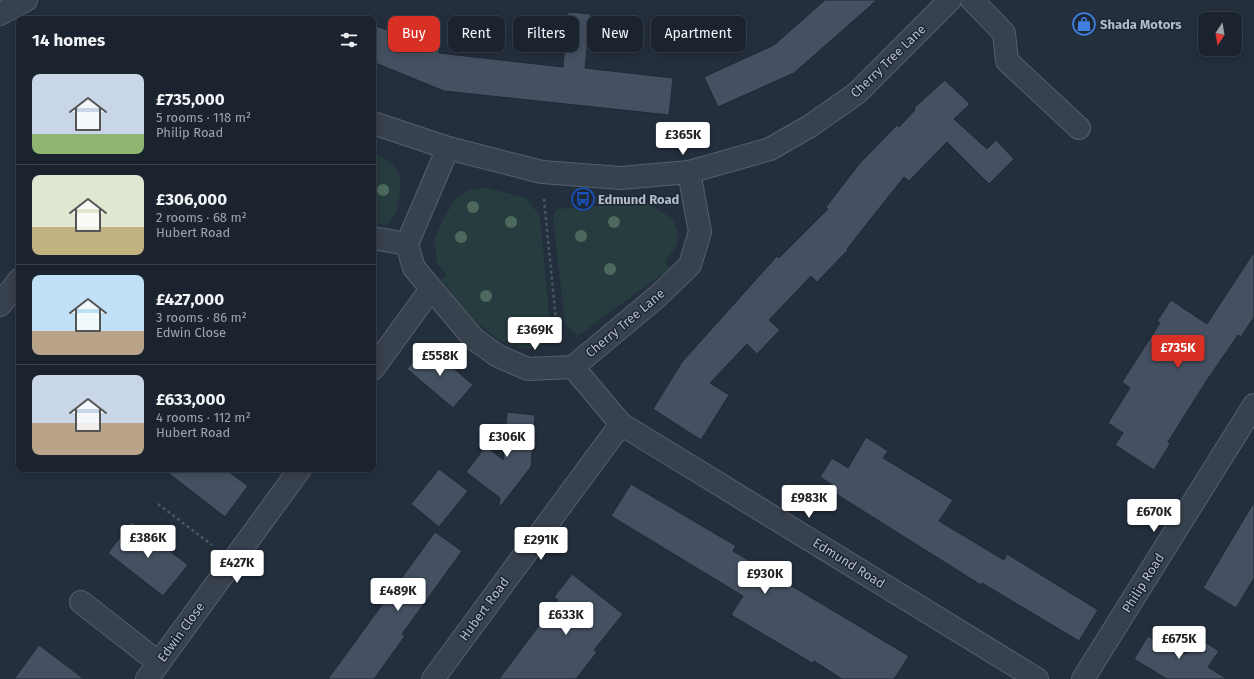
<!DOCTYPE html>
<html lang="en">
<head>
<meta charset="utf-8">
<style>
	:root { --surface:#1b232e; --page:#282f3a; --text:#f1f3f6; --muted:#a0a4aa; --line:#39404a; --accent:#d93025 }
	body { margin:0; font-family:"Fira Sans",sans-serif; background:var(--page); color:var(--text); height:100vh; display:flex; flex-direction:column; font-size:15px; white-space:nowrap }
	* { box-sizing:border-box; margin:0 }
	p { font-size:13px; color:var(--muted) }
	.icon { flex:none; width:22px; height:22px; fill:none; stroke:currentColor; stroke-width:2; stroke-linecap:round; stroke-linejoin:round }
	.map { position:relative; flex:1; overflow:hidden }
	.panel { position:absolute; left:16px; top:16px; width:360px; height:456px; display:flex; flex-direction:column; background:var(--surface); border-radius:8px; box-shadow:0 2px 10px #0003,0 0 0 1px var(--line) }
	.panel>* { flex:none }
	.top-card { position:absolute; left:388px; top:16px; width:380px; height:36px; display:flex; gap:8px }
	.needle { width:26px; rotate:192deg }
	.fabs { position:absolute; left:1198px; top:12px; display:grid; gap:8px }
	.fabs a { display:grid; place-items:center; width:44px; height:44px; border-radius:8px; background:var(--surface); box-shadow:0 2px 10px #0003,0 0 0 1px var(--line); font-size:20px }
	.price { position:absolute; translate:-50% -34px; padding:0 9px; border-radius:4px; background:#fff; color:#222; font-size:13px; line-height:26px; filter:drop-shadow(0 1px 2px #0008) }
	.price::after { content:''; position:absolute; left:50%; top:24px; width:12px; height:9px; margin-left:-6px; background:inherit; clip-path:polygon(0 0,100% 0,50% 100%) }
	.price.active { background:var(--accent); color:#fff }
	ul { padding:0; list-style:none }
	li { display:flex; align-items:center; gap:12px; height:100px; padding:0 16px }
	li+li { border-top:1px solid var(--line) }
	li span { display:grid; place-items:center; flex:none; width:112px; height:80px; border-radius:8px; color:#555 }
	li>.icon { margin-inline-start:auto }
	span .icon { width:48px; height:48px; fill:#fffc; stroke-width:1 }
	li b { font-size:17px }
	h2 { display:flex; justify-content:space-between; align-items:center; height:48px; padding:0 16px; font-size:17px }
	.pill { padding:0 14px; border-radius:8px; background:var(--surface); box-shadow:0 2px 10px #0003,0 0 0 1px var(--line); font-size:14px; line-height:36px }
	.pill.active { background:var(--accent); color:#fff }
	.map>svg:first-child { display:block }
	.green { fill:#263c3f }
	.building { fill:#455162; stroke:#1f2835 }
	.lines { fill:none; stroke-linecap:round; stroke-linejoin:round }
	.minor-casing { stroke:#565f6c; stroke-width:24 }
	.path { stroke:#44595c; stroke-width:2.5; stroke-dasharray:3 3; stroke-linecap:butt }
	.minor { stroke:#38414e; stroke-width:22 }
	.tree { fill:#4b6a5d }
	.labels { text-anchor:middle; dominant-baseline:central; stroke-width:3; stroke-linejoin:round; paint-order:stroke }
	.poi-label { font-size:13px; font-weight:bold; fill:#b4bcc9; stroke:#1d2633; text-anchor:start }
	.street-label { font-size:13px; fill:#b4bcc9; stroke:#1d2633 }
</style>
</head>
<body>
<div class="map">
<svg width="1254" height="679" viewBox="0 0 1254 679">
	<rect width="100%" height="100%" fill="#242f3e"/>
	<!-- green -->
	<g class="green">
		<path d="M373,153C399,164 405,177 398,204C397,212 392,221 385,225L377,223L373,218Z"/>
		<path d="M488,188L526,198L540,216L550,326L544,344C540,345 534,349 529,348C488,346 465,308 441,280L447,275L437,263L434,241L442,221L456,198L468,190Z"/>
		<path d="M648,203L673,219L678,233L677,245L665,262L670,268L578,336L565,324L553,215L557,209Z"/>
	</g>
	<!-- building -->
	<g class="building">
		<path d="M825,0H877L794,73L718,107L704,77L774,45Z"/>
		<path d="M568,12L591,14L585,68L673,78L669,115L444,91L373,62V25L440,48L439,53L563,67Z"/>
		<path d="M945,80L970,104L954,119L987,149L996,140L1014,159L989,184L947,142L909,181L904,177L847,249L848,250L817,282L811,276L769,320L780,330L757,354L747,344L710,383L729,395L701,440L653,409L682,362L777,256L779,258L828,209L826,207L860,163L897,125L899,127L915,110L914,108Z"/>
		<path d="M1254,252V317L1241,337L1238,335L1207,380L1168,442L1170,444L1154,470L1115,445L1123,433L1108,423L1130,388L1122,382L1160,323L1157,321L1171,300L1207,324Z"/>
		<path d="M427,345L473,385L453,408L407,369Z"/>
		<path d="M507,412L535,415L531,467L499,508L500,498L466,472L486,446L503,460Z"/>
		<path d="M866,437L888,451L883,458L953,500L939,521L1004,560L1007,554L1098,610L1079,641L982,583L981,585L833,492L836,487L820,477L832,458L848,468Z"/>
		<path d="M163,469H225L248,486L225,517Z"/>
		<path d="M439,469L468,491L439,527L411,504Z"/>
		<path d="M631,484L736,546L733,551L909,656L894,679H842L814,661L812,663L731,615L743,596L611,516Z"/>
		<path d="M1254,502V578L1236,608L1203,588Z"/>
		<path d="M132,522L188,565L163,596L108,553Z"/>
		<path d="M435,532L462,551L402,634L405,636L374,679H328Z"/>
		<path d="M572,574L623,614L594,650L597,652L576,679H499L558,600L554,597Z"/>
		<path d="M1148,636L1170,649L1173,645L1186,654L1197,637L1219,651L1208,667L1227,679H1167L1134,659Z"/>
		<path d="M39,645L84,679H14Z"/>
	</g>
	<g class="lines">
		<!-- minor casing -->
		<g class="minor-casing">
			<g id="minor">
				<path d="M972,0L1004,33L1007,61L1079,128"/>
				<path d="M0,14L26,0"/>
				<path d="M373,123L448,148L542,172L621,178L689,172L770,149L810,126L857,93L950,0"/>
				<path d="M448,148L407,244L414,268L474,339L498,356L528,369L573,367L658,296L690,265L700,232L689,172"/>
				<path d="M373,238L407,244"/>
				<path d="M0,305L19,280"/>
				<path d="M573,367L621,424L1037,679"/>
				<path d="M373,369L431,289"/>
				<path d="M81,602L159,663"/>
				<path d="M147,679L300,469"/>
				<path d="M433,679L621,424"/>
				<path d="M1083,679L1254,405"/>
			</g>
		</g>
		<!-- path -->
		<g class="path">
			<path d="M544,199L558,341"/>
			<path d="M158,504L212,545"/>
		</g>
		<!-- minor -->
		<use href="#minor" class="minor"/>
	</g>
	<!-- trees -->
	<g class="tree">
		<circle cx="383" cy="190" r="6"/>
		<circle cx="473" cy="207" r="6"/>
		<circle cx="511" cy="222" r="6"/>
		<circle cx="614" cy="222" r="6"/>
		<circle cx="581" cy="236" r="6"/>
		<circle cx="461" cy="237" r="6"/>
		<circle cx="610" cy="269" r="6"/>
		<circle cx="486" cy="296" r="6"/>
		<circle cx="536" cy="327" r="6"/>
	</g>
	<!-- icons -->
	<defs>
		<g id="shop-ring" transform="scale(1.15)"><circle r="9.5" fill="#1d2633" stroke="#3f7fe0" stroke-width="1.5"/><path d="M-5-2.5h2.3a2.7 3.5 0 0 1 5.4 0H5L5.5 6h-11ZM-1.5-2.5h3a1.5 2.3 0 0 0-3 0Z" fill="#3f7fe0"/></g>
		<g id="bus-ring" transform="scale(1.15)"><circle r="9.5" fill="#1d2633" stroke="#1a4fb4" stroke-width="1.5"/><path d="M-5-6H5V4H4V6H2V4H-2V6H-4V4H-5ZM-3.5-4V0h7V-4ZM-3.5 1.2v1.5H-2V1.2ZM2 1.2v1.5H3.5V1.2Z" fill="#1a4fb4"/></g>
	</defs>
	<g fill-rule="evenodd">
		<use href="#shop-ring" x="1084" y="24"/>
		<use href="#bus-ring" x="583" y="199"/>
	</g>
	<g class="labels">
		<!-- poi labels -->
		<g class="poi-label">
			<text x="1100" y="24">Shada Motors</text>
			<text x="598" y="199">Edmund Road</text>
		</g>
		<!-- street labels -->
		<g class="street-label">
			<text transform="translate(888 61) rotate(-44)">Cherry Tree Lane</text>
			<text transform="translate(625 323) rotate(-40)">Cherry Tree Lane</text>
			<text transform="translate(849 563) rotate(32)">Edmund Road</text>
			<text transform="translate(1143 583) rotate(-58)">Philip Road</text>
			<text transform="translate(484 609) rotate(-54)">Hubert Road</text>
			<text transform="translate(181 632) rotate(-54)">Edwin Close</text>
		</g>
	</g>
</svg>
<div class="fabs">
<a><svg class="needle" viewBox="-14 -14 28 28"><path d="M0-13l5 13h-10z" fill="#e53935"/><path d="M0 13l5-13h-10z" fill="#a0a4aa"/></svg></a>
</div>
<b class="price" style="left:683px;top:156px">£365K</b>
<b class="price" style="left:535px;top:351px">£369K</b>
<b class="price active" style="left:1178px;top:369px">£735K</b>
<b class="price" style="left:440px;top:377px">£558K</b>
<b class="price" style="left:507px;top:458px">£306K</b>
<b class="price" style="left:809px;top:519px">£983K</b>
<b class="price" style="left:1154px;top:533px">£670K</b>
<b class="price" style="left:148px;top:559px">£386K</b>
<b class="price" style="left:541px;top:561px">£291K</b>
<b class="price" style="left:237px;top:584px">£427K</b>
<b class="price" style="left:765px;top:595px">£930K</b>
<b class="price" style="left:398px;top:612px">£489K</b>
<b class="price" style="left:566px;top:636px">£633K</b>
<b class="price" style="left:1179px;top:660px">£675K</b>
<div class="top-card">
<a class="pill active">Buy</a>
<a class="pill">Rent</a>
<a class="pill">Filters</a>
<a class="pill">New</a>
<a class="pill">Apartment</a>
</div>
<section class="panel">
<h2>14 homes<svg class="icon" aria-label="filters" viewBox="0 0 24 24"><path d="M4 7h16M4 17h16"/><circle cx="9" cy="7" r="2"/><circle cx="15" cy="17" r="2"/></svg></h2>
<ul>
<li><span style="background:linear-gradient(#c9d6e8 75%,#8fb573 0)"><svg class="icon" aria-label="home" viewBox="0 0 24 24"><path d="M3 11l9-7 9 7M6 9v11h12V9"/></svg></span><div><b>£735,000</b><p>5 rooms · 118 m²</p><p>Philip Road</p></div></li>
<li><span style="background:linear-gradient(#dfe7d0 65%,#c2b280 0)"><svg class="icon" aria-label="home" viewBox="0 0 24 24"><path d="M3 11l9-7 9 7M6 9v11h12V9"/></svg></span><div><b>£306,000</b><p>2 rooms · 68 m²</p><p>Hubert Road</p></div></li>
<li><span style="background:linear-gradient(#bfe0f5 70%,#b9a48a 0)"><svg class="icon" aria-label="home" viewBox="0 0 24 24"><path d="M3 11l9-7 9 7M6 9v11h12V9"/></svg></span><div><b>£427,000</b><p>3 rooms · 86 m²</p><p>Edwin Close</p></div></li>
<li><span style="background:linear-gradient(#c9d6e8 60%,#b9a48a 0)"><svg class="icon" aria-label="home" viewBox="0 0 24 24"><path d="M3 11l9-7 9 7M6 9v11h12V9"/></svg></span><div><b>£633,000</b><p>4 rooms · 112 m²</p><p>Hubert Road</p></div></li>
</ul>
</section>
</div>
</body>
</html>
